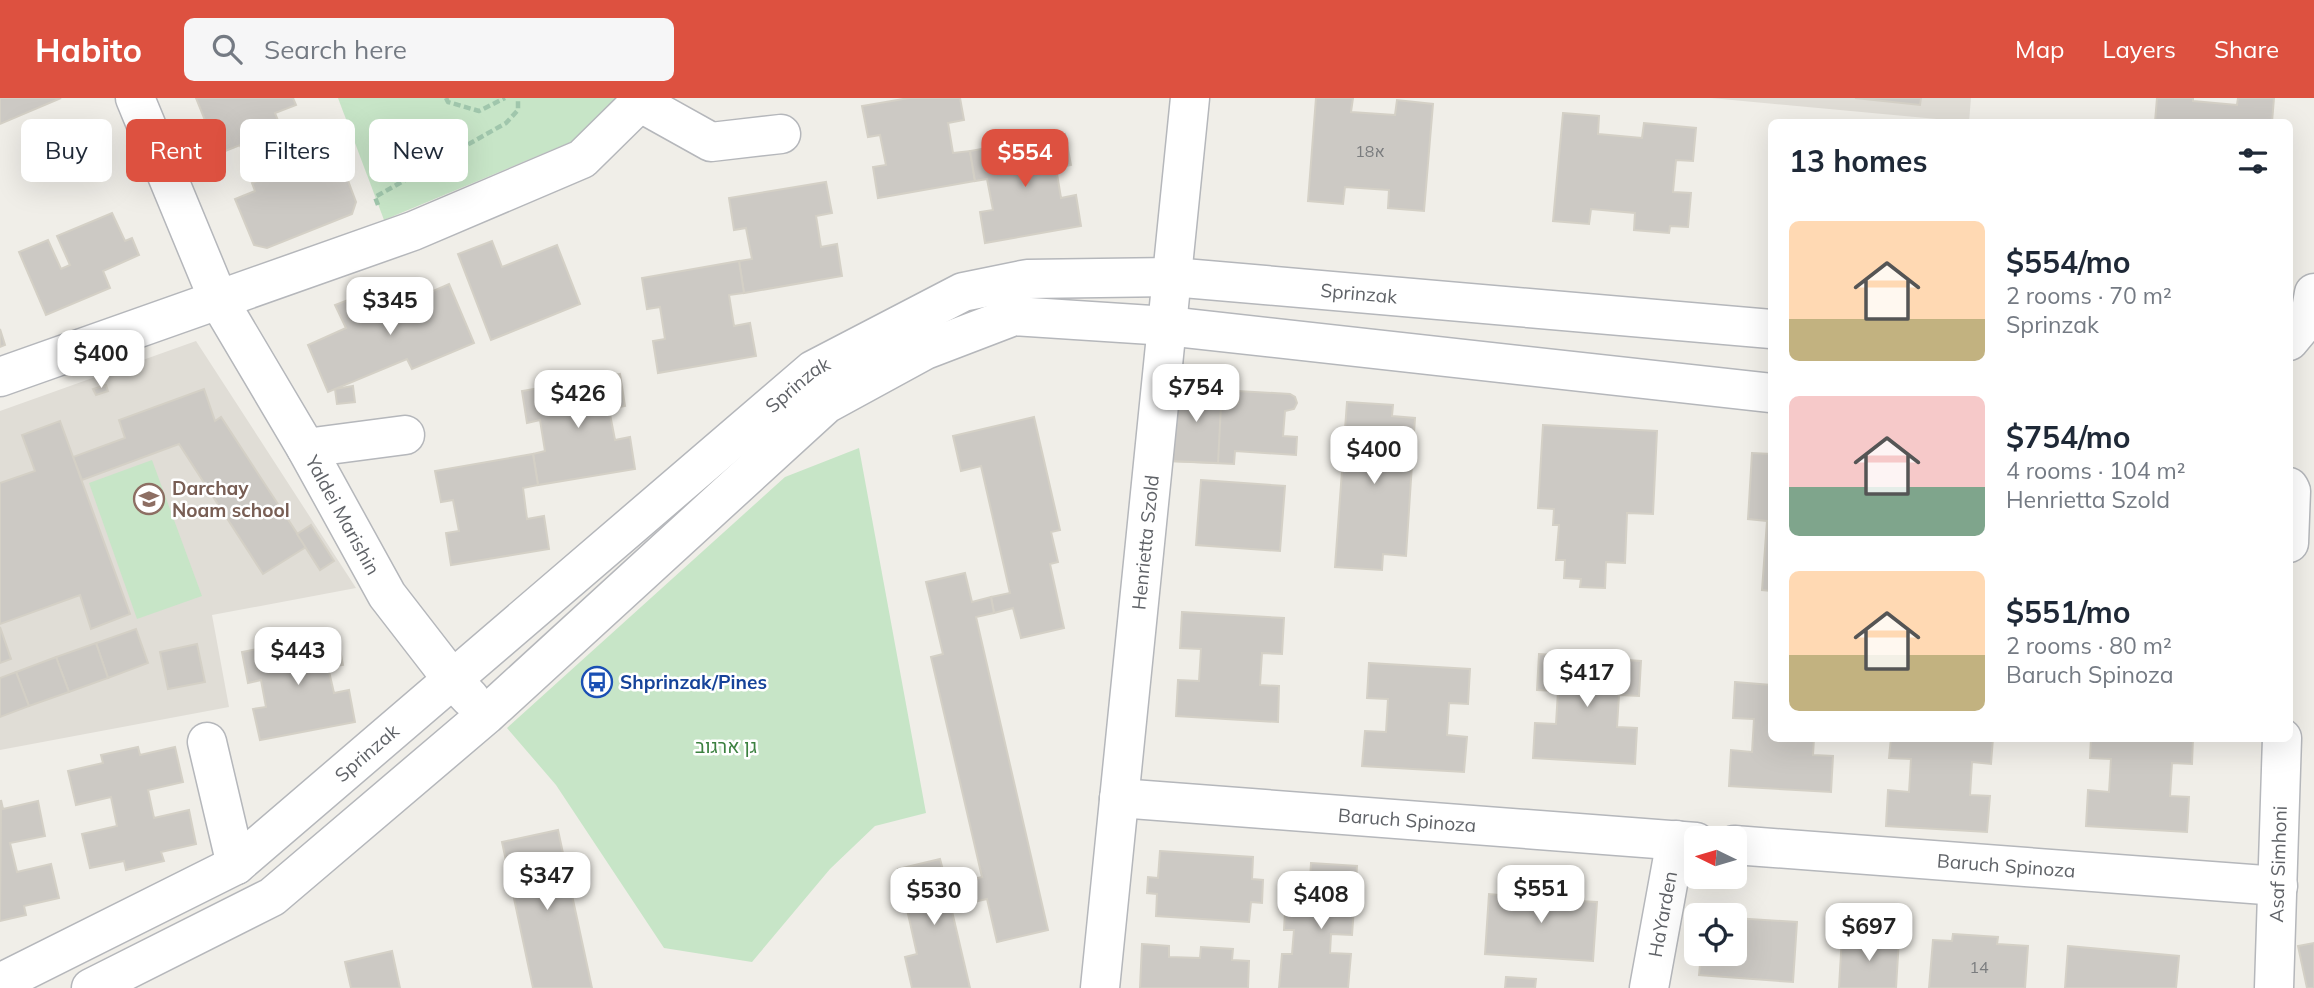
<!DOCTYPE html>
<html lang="en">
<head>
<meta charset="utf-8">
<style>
	:root { --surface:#fff; --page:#f6f6f7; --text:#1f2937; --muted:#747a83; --accent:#dd5140 }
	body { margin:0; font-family:Mulish,Heebo,sans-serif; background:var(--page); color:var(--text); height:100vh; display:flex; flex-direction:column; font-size:26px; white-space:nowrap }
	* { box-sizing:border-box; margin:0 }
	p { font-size:23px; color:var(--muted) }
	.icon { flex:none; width:38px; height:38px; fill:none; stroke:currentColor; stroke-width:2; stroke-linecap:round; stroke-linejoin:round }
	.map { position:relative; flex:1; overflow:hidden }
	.panel { position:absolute; left:1768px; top:21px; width:525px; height:623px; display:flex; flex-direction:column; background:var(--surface); border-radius:10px; box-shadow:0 7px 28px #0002 }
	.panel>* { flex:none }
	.guide { position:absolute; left:21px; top:21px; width:665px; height:63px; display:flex; gap:14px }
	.needle { width:46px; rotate:275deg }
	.tools { position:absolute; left:1684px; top:728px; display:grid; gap:14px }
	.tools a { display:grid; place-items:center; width:63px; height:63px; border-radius:10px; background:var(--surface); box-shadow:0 7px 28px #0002; font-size:35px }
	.price { position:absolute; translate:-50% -60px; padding:0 16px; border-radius:14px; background:#fff; color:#222; font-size:23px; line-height:46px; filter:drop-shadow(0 2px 4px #0008) }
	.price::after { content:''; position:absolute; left:50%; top:42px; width:21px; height:16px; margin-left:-10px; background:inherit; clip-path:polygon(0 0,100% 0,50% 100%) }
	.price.current { background:var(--accent); color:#fff }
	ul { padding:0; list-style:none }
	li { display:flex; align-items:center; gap:21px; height:175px; padding:0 21px }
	li span { display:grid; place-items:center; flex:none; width:196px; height:140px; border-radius:10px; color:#555 }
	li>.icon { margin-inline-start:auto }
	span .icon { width:84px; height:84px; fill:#fffc; stroke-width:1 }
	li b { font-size:30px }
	h2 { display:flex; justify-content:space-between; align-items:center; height:84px; padding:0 21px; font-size:30px }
	.pill { padding:0 24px; border-radius:10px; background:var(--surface); box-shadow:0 7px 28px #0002; font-size:24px; line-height:63px }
	.pill.current { background:var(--accent); color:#fff }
	header { display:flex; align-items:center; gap:42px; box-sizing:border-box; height:98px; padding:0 35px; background:var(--accent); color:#fff }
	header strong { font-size:33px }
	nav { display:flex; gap:38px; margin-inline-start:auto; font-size:24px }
	.search { width:490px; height:63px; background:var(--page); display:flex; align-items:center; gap:18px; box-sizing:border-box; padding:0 24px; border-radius:10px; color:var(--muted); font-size:26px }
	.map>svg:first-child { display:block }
	.education { fill:#e0ddd6 }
	.green { fill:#c7e5c7 }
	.building { fill:#ccc9c4; stroke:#d4d0c6; stroke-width:2 }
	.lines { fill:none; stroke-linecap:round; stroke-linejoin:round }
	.minor-casing { stroke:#b5b7bb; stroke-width:41 }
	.path { stroke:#a0c6ac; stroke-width:4.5; stroke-dasharray:7 3.5; stroke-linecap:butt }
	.minor { stroke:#fff; stroke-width:38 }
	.labels { text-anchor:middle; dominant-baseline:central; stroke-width:5; stroke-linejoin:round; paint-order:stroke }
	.number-label { font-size:16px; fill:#7a7c7e }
	.street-label { font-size:19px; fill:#5f6267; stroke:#fff }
	.education-label { font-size:19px; font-weight:bold; fill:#785e54; stroke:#fff; text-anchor:start }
	.transit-label { font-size:19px; font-weight:bold; fill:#164399; stroke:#fff; text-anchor:start }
	.park-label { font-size:19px; fill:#3c8140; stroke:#fff }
</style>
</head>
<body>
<header>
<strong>Habito</strong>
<div class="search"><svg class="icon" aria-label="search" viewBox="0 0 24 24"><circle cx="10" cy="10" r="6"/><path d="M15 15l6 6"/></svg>Search here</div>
<nav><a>Map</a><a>Layers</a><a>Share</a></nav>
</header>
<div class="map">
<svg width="2314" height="890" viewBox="0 0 2314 890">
	<rect width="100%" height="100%" fill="#f0eee8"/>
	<!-- education -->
	<g class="education">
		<path d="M1711,0H1971L1969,24Z"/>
		<path d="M196,243L356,490L212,517L229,609L0,652V313Z"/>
	</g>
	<!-- green -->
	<g class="green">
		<path d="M338,0H625L578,41L384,122Z"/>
		<path d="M859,350L926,715L875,728L830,771L752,864L664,850L556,687L507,630L785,379Z"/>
		<path d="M152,362L202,498L137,521L89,385Z"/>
	</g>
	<!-- building -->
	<g class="building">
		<path d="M0,0H61L0,26Z"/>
		<path d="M196,0H293L296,7L275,15L281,30L261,38L265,45L243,55L240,47L213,58L205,39L211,37Z"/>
		<path d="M909,0H960L964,22L948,25L953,55L970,53L975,83L878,100L873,69L886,67L880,37L868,39L862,8Z"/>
		<path d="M1316,0H1353L1351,14L1395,17L1397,2L1433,6L1424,113L1388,110L1389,92L1345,89L1343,106L1308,103Z"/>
		<path d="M1855,0H1921L1920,7Z"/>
		<path d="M2157,0H2193V3L2237,7L2238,0H2274L2272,24H2155Z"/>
		<path d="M1563,15L1599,18L1598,36L1642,40L1644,25L1696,30L1693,63L1676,62L1673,94L1691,95L1688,129L1670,128L1669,135L1634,132L1635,115L1591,111L1589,126L1553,123Z"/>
		<path d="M1065,36L1071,67L1056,70L1061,100L1076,97L1081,128L985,145L980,114L993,112L987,81L975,83L970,53Z"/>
		<path d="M317,61L319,69L340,61L356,104L352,116L267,150L254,147L235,101L255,93L252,85Z"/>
		<path d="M826,84L832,115L816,118L821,149L837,146L842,178L744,195L739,163L752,161L746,130L734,132L729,100Z"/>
		<path d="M112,115L125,143L132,140L139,157L103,173L110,190L46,217L19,154L48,142L61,171L70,167L57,138Z"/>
		<path d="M492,143L502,169L557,147L580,206L491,242L458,156Z"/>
		<path d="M739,163L744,195L729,197L734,228L750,225L756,258L658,275L653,243L665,241L660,209L647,211L642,180Z"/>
		<path d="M449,186L474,245L412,271L407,261L328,294L308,247L346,230L335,207L361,197L371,220Z"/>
		<path d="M0,231L5,247L0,249Z"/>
		<path d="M620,276L625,308L609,311L615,342L630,339L635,371L538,387L533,356L545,353L540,322L527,325L522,293Z"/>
		<path d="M1174,286L1222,288L1221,304L1238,305V293L1290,296L1295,299L1297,305L1294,311L1285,313L1283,338L1297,339L1296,357L1235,353L1234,366L1170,363Z"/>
		<path d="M1174,286L1222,288L1218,365L1170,363Z"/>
		<path d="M106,287L108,293L96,297L93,291Z"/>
		<path d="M353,288L355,304L337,306L335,291Z"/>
		<path d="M204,291L215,323L221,319L306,449L263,476L179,346L82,382L73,359L125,340L119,322Z"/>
		<path d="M1347,304L1393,307L1392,318L1415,320L1406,458L1383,456L1382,472L1335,469Z"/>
		<path d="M1034,319L1060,432L1051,434L1058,464L1050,466L1064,530L1021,540L1013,510L994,515L991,499L1010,495L981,368L961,373L953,338Z"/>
		<path d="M60,323L130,516L91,531L80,497L0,526V385L35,373L22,337Z"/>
		<path d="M1543,327L1657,333L1653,416L1627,415L1625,465L1606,464L1605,490L1580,489L1581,481L1564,480L1565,462H1556L1559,427H1553L1554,411L1538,410Z"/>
		<path d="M1752,355L1771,356V493L1762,492L1767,423L1748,421Z"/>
		<path d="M533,356L538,387L523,390L527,421L544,418L549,451L451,467L446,435L459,433L453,402L441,404L435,373Z"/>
		<path d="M1201,382L1285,388L1280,453L1196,447Z"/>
		<path d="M311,427L334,463L320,472L297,436Z"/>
		<path d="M965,475L972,504L991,499L994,515L976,519L1048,832L997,844L987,801L969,805L964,783L982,779L931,559L943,556L926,484Z"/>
		<path d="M1182,514L1284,520L1282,556L1262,555L1260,587L1279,588L1278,624L1176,618L1178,582L1199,583L1201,551L1180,550Z"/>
		<path d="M0,529L11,561L0,565Z"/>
		<path d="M136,531L148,565L108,580L96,545Z"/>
		<path d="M337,536L343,567L328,569L334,595L349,592L355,624L260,642L253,611L266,609L261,582L248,585L242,554Z"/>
		<path d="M96,545L108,580L69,594L56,559Z"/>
		<path d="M197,546L205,584L168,591L160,554Z"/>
		<path d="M1539,556L1641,563L1639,598L1619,597L1617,629L1637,630L1635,666L1533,660L1535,625L1556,626L1558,593L1537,592Z"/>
		<path d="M56,559L69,594L29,608L16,574Z"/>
		<path d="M1369,565L1470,571L1468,606L1449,605L1447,637L1467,639L1464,674L1362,668L1365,633L1386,634L1388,601L1367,600Z"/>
		<path d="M16,574L29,608L0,619V580Z"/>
		<path d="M1735,584L1771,587V640H1814L1813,657L1833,658L1831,694L1729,688L1731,652L1752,654L1754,621L1733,620Z"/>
		<path d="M1891,640H1993L1991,666L1972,664L1970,697L1990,698L1987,734L1886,728L1888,692L1909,694L1911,661L1889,660Z"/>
		<path d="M2091,640H2193L2192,666L2172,665L2170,698L2189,699L2187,734L2086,728L2088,692L2109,694L2111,661L2090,660Z"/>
		<path d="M138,649L140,657L175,649L183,684L148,692L154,720L189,712L196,746L161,754L164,763L126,772L124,763L90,770L82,736L117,728L111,699L76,707L68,673L103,665L101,657Z"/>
		<path d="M1,702L3,711L38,703L45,738L10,745L17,774L51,766L59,800L24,808L26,817L0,823Z"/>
		<path d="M558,732L592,890H533L502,744Z"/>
		<path d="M1160,753L1253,759L1252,781L1263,782L1262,805L1251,804L1249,824L1156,818L1157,796L1147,795L1148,779L1158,780Z"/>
		<path d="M940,761L947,787L964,783L969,805L951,809L970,890H912L905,859L917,856L898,771Z"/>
		<path d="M1311,765L1357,768L1352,837L1331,836L1330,855L1351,856L1348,890H1279L1282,856H1292L1294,832H1284L1285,813L1308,815Z"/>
		<path d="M1512,789L1579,793L1578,803L1597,804L1593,863L1485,856L1489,796L1511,798Z"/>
		<path d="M1734,820L1797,824L1793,884L1699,877L1701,856H1734Z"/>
		<path d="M1953,836L1998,839L1997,846L2028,848L2025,890H1929L1933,842L1952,843Z"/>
		<path d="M1842,838L1899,841L1896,890H1839Z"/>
		<path d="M2314,845V890H2307L2298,848Z"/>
		<path d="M1142,846L1169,848V859L1200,860L1201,849L1233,851L1232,862L1249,863L1248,890H1140Z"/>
		<path d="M2068,848L2179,858L2176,890H2065Z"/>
		<path d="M392,853L400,890H351L345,864Z"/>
		<path d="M1506,879L1536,881L1535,890H1505Z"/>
	</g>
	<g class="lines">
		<!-- minor casing -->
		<g class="minor-casing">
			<g id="minor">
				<path id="s1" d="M135,0L219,203L306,350L387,497L452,581L470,600"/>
				<path d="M641,5L711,44L781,36"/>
				<path d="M2289,243L2310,218L2314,195"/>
				<path d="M0,279L413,133L582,61L644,0"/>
				<path d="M306,350L405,337"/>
				<path d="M2289,389L2291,393L2289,445"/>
				<path d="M207,644L236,767"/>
				<path id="s2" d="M1119,700L1696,744"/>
				<path id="s3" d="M1734,747L2278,788"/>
				<path id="s4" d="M0,885L236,767L813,272L963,194L1027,181L1172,179L1771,231"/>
				<path d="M91,890L272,799L486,617L826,306L925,252L1014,218L1167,228L1771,295"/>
				<path id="s5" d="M1100,890L1190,0"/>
				<path id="s6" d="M1649,890L1676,742"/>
				<path id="s7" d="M2274,890L2282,640"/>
			</g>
		</g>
		<!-- path -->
		<g class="path">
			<path d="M446,0L448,4L479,13L505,0"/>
			<path d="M378,107L375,99L506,25L518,12V0"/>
		</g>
		<!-- minor -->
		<use href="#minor" class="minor"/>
	</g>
	<!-- icons -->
	<defs>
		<g id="school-ring" transform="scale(1.575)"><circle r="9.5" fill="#fff" stroke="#8d6e63" stroke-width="1.5"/><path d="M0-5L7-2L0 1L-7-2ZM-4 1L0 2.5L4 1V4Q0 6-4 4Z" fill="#8d6e63"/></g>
		<g id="bus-ring" transform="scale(1.575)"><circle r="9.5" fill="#fff" stroke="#1a4fb4" stroke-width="1.5"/><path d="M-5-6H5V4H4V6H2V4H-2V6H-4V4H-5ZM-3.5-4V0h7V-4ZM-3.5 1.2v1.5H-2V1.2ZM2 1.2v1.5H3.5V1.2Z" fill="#1a4fb4"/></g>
	</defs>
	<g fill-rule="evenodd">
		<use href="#school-ring" x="149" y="401"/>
		<use href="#bus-ring" x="597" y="584"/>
	</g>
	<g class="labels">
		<!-- number labels -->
		<g class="number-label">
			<text x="1370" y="53">18א</text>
			<text x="1979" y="869">14</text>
		</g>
		<!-- street labels -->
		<g class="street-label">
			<text stroke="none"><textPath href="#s4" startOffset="1591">Sprinzak</textPath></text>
			<text stroke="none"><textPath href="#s4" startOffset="1003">Sprinzak</textPath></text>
			<text stroke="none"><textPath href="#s1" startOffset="467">Yaldei Marishin</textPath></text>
			<text stroke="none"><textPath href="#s5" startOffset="448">Henrietta Szold</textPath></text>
			<text stroke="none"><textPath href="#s4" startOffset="436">Sprinzak</textPath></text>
			<text stroke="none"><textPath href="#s2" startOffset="289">Baruch Spinoza</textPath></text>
			<text stroke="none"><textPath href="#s7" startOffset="124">Asaf Simhoni</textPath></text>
			<text stroke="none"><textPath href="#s3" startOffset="273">Baruch Spinoza</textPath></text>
			<text stroke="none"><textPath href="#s6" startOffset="75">HaYarden</textPath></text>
		</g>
		<!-- education labels -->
		<g class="education-label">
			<text x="172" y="390">Darchay<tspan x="172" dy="22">Noam school</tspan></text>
		</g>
		<!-- transit labels -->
		<g class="transit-label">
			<text x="620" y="584">Shprinzak/Pines</text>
		</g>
		<!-- park labels -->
		<g class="park-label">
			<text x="726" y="648">גן ארגוב</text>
		</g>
	</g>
</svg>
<div class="tools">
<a><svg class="needle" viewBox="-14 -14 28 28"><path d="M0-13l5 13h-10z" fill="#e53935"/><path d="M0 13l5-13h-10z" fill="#747a83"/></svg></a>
<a><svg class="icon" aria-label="locate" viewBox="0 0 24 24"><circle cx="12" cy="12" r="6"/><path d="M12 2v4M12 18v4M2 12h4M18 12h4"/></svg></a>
</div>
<b class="price current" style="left:1025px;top:91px">$554</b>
<b class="price" style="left:390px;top:239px">$345</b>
<b class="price" style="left:101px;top:292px">$400</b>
<b class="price" style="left:1196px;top:326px">$754</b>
<b class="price" style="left:578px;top:332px">$426</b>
<b class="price" style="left:1374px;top:388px">$400</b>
<b class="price" style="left:298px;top:589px">$443</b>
<b class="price" style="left:1587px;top:611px">$417</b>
<b class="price" style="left:547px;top:814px">$347</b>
<b class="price" style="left:1541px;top:827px">$551</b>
<b class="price" style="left:934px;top:829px">$530</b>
<b class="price" style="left:1321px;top:833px">$408</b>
<b class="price" style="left:1869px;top:865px">$697</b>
<div class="guide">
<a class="pill">Buy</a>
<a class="pill current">Rent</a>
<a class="pill">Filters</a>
<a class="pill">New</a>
</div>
<section class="panel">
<h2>13 homes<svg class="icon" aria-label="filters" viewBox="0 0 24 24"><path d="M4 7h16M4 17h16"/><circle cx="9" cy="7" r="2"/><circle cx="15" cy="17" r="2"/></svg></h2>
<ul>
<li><span style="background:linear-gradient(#ffd9b3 70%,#c2b280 0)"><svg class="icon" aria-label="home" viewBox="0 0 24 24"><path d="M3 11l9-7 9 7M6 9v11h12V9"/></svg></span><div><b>$554/mo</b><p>2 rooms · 70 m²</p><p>Sprinzak</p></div></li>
<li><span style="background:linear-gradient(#f6c9c9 65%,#7fa58c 0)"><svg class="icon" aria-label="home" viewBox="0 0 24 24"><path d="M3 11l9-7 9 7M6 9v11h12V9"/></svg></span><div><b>$754/mo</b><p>4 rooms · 104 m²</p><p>Henrietta Szold</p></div></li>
<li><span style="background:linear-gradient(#ffd9b3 60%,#c2b280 0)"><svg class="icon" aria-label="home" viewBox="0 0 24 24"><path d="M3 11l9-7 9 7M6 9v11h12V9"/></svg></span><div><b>$551/mo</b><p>2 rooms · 80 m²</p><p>Baruch Spinoza</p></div></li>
</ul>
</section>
</div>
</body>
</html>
